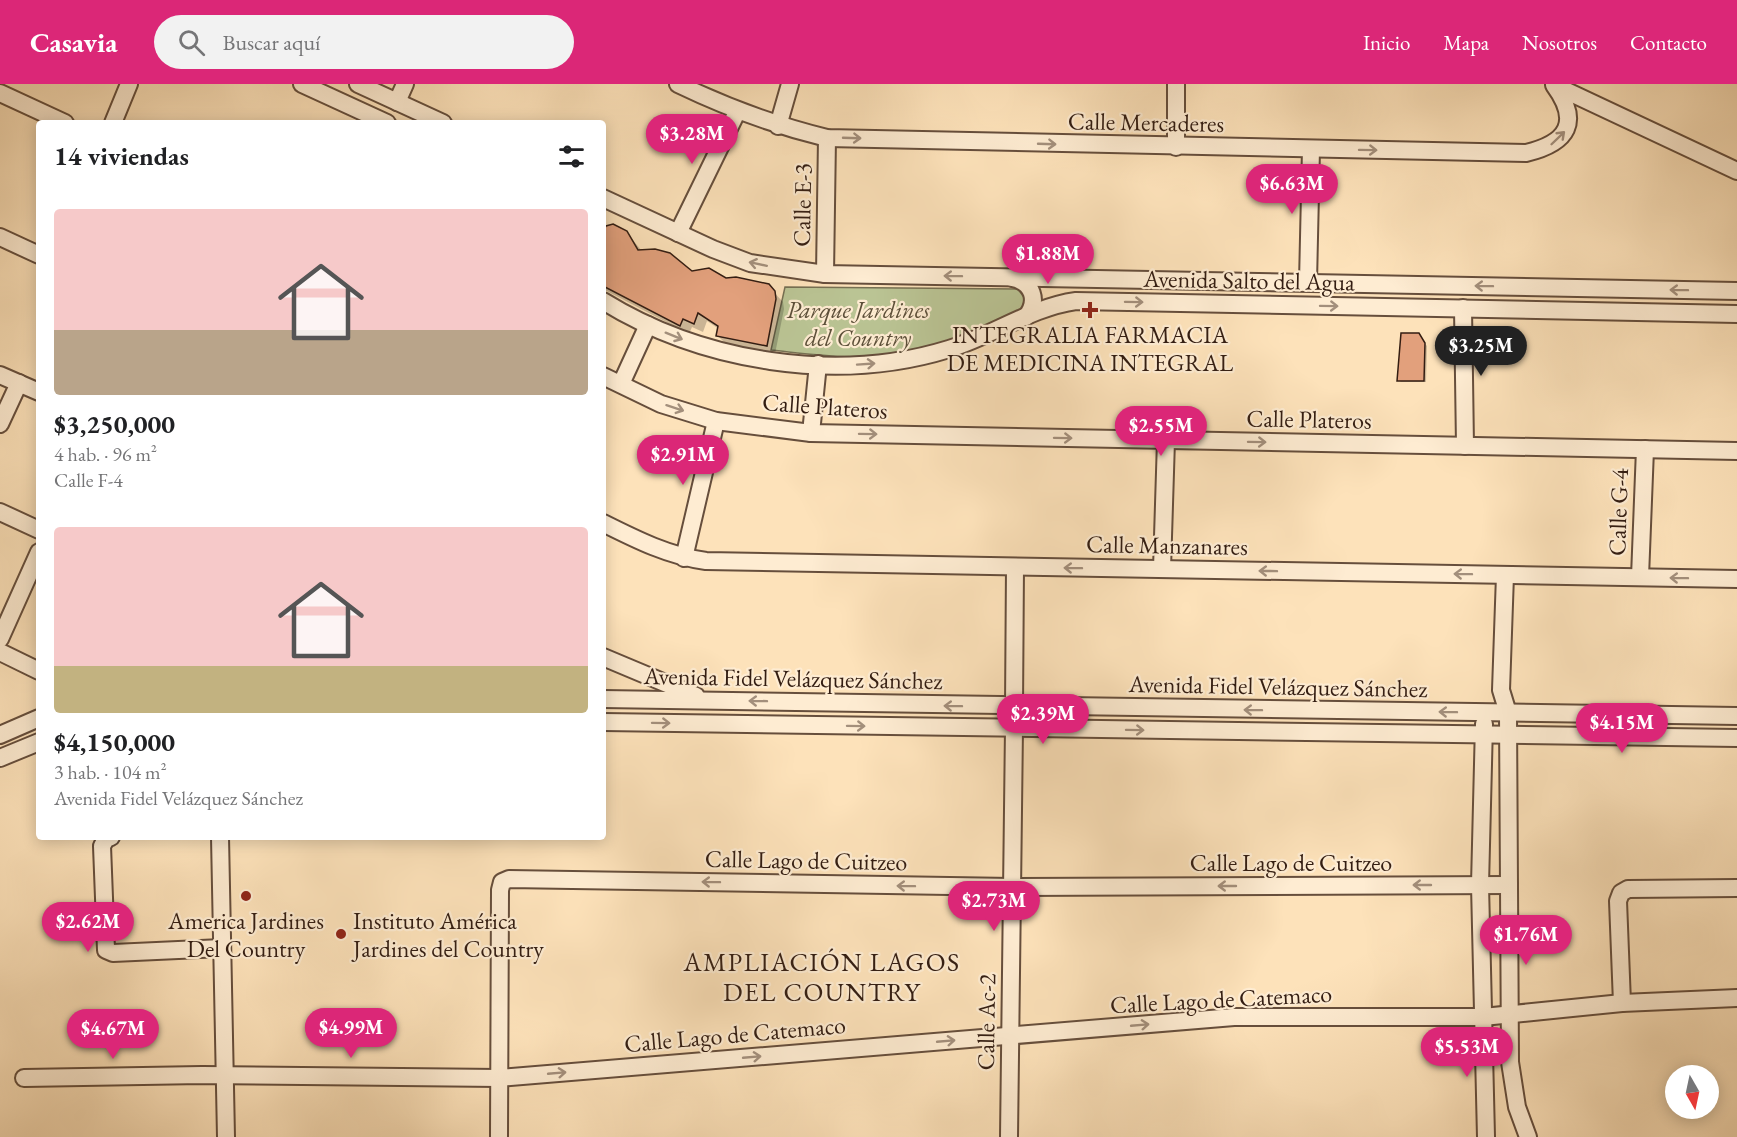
<!DOCTYPE html>
<html lang="es">
<head>
<meta charset="utf-8">
<style>
	:root { --surface:#fff; --page:#f2f2f2; --text:#202124; --muted:#757577; --accent:#db2777 }
	body { margin:0; font-family:"EB Garamond",serif; background:var(--page); color:var(--text); height:100vh; display:flex; flex-direction:column; font-size:22px; white-space:nowrap }
	* { box-sizing:border-box; margin:0 }
	p { font-size:20px; color:var(--muted) }
	.icon { flex:none; width:33px; height:33px; fill:none; stroke:currentColor; stroke-width:2; stroke-linecap:round; stroke-linejoin:round }
	.map { position:relative; flex:1; overflow:hidden }
	.details { position:absolute; left:36px; top:36px; width:570px; height:720px; display:flex; flex-direction:column; background:var(--surface); border-radius:6px; box-shadow:0 3px 15px #0003 }
	.details>* { flex:none }
	.needle { width:39px; rotate:171deg }
	.buttons { position:absolute; left:1665px; top:981px; display:grid; gap:12px }
	.buttons a { display:grid; place-items:center; width:54px; height:54px; border-radius:50%; background:var(--surface); box-shadow:0 3px 15px #0003; font-size:30px }
	.price { position:absolute; translate:-50% -51px; padding:0 14px; border-radius:21px; background:var(--accent); color:#fff; font-size:20px; line-height:39px; filter:drop-shadow(0 2px 3px #0008) }
	.price::after { content:''; position:absolute; left:50%; top:36px; width:18px; height:14px; margin-left:-9px; background:inherit; clip-path:polygon(0 0,100% 0,50% 100%) }
	.price.selected { background:#222; color:#fff }
	ul { padding:0; list-style:none }
	li { display:grid; align-content:center; gap:12px; height:318px; padding:0 18px }
	li span { display:grid; place-items:center; height:186px; border-radius:6px; color:#555 }
	li>.icon { margin-inline-start:auto }
	span .icon { width:108px; height:108px; fill:#fffc; stroke-width:1 }
	li b { font-size:26px }
	h2 { display:flex; justify-content:space-between; align-items:center; height:72px; padding:0 18px; font-size:26px }
	header { display:flex; align-items:center; gap:36px; box-sizing:border-box; height:84px; padding:0 30px; background:var(--accent); color:#fff }
	header strong { font-size:28px }
	nav { display:flex; gap:33px; margin-inline-start:auto; font-size:21px }
	.search { width:420px; height:54px; background:var(--page); display:flex; align-items:center; gap:15px; box-sizing:border-box; padding:0 21px; border-radius:33px; color:var(--muted); font-size:22px }
	.map>svg:first-child { display:block }
	.green { fill:#bac494; stroke:#767053; stroke-width:1.5 }
	.shadow { fill:#0003 }
	.building { fill:#e2a07c; stroke:#331d12; stroke-width:1.5 }
	.lines { fill:none; stroke-linecap:round; stroke-linejoin:round }
	.minor-casing { stroke:#664e3c; stroke-width:20 }
	.minor { stroke:#feecd2; stroke-width:16 }
	.oneway { stroke:#a38f7c }
	.poi-dot { fill:#8f2418; stroke:#feecd2; stroke-width:2 }
	.labels { text-anchor:middle; dominant-baseline:central; stroke-width:4.5; stroke-linejoin:round; paint-order:stroke }
	.street-label { font-size:24px; fill:#331d12; stroke:#feecd2 }
	.park-label { font-size:24px; font-style:italic; fill:#5c4f39; stroke:#feecd2 }
	.poi-label { font-size:24px; fill:#331d12; stroke:#feecd2 }
	.neighbourhood-label { font-size:26px; letter-spacing:1.5px; fill:#331d12; stroke:#feecd2 }
</style>
</head>
<body>
<header>
<strong>Casavia</strong>
<div class="search"><svg class="icon" aria-label="search" viewBox="0 0 24 24"><circle cx="10" cy="10" r="6"/><path d="M15 15l6 6"/></svg>Buscar aquí</div>
<nav><a>Inicio</a><a>Mapa</a><a>Nosotros</a><a>Contacto</a></nav>
</header>
<div class="map">
<svg width="1737" height="1053" viewBox="0 0 1737 1053">
	<rect width="100%" height="100%" fill="#fde2ba"/>
	<filter id="stains"><feTurbulence type="fractalNoise" baseFrequency=".00333" numOctaves="4"/><feColorMatrix values="0 0 0 0 .2 0 0 0 0 .09 0 0 0 0 .02 0 0 0 .5 -.17"/></filter>
	<radialGradient id="worn" r=".72"><stop offset=".6" stop-color="#630" stop-opacity="0"/><stop offset="1" stop-color="#630" stop-opacity=".3"/></radialGradient>
	<!-- green -->
	<path class="green" d="M785,203L1018,205L1026,216L1021,228C971,252 914,273 858,273C829,273 800,269 771,266Z"/>
	<!-- shadow -->
	<g class="shadow">
		<path d="M626,148L642,167L691,188L768,202L783,218L784,225L775,270L727,261L718,252L719,245L707,237L703,248L692,243L689,250L603,205V152Z"/>
		<path d="M1420,253L1427,262L1426,298H1401L1399,296Z"/>
	</g>
	<!-- building -->
	<g class="building">
		<path d="M613,140L627,147L638,166L655,165L670,169L692,187L709,184L726,194L736,193L769,200L775,207L776,215L767,262L716,252L718,242L698,229L694,240L683,235L680,242L603,202V148L606,142Z"/>
		<path d="M1401,249H1419L1425,259L1424,297H1397Z"/>
	</g>
	<g class="lines">
		<!-- minor casing -->
		<g class="minor-casing">
			<g id="minor">
				<path d="M302,0L387,39"/>
				<path d="M358,0L443,39"/>
				<path d="M678,0C728,24 773,41 827,54L1526,69C1568,59 1581,38 1554,1"/>
				<path d="M1556,2L1737,87"/>
				<path d="M0,9L65,39"/>
				<path d="M397,18L405,0"/>
				<path d="M113,39L129,0"/>
				<path d="M778,42L790,0"/>
				<path d="M1176,63V0"/>
				<path d="M603,114L713,165L750,179L825,190L1737,207"/>
				<path d="M678,149L737,28"/>
				<path d="M0,153L39,171"/>
				<path d="M825,190L827,54"/>
				<path d="M1012,194C1033,198 1039,217 1026,233"/>
				<path d="M1308,198L1311,65"/>
				<path d="M603,217C702,278 836,300 949,265C992,252 1032,223 1076,217L1737,230"/>
				<path d="M1463,224L1465,362"/>
				<path d="M0,291L39,308"/>
				<path d="M603,292L661,320L716,337L811,349L1737,367"/>
				<path d="M621,300L648,241"/>
				<path d="M0,340L19,299"/>
				<path d="M811,349L818,280"/>
				<path d="M0,428L39,446"/>
				<path d="M603,439C637,456 669,472 706,477L1737,495"/>
				<path d="M684,474L716,337"/>
				<path d="M1162,485L1166,356"/>
				<path d="M1505,491L1501,606L1508,629L1510,978L1517,1023L1528,1053"/>
				<path d="M1640,493L1645,365"/>
				<path d="M0,555L39,468"/>
				<path d="M0,568L39,587"/>
				<path d="M603,573L696,612"/>
				<path d="M603,615L1737,632"/>
				<path d="M1014,623L1015,483"/>
				<path d="M603,638L1737,654"/>
				<path d="M1484,640L1480,801L1486,1053"/>
				<path d="M0,651L39,634"/>
				<path d="M0,674L39,658"/>
				<path d="M111,753L106,755L102,762L106,866L113,869L222,864"/>
				<path d="M220,753L226,1053"/>
				<path d="M1622,919L1618,817L1621,809L1628,805L1737,804"/>
				<path d="M24,994L202,991L499,994L1234,933H1483L1622,919L1737,914"/>
				<path d="M499,1053L500,806L502,798L509,795L1012,803L1509,801"/>
				<path d="M1009,1053L1014,644"/>
			</g>
		</g>
		<!-- minor -->
		<use href="#minor" class="minor"/>
	</g>
	<!-- one-way arrows -->
	<defs><path id="oneway-shaft" d="M-6 0H5M1.5-3L5.5 0L1.5 3" fill="none" stroke-width="1.6" stroke-linecap="round" stroke-linejoin="round" transform="scale(1.5)"/></defs>
	<g class="oneway">
		<use href="#oneway-shaft" transform="translate(852 54) rotate(2)"/>
		<use href="#oneway-shaft" transform="translate(1558 54) rotate(-44)"/>
		<use href="#oneway-shaft" transform="translate(1047 60) rotate(2)"/>
		<use href="#oneway-shaft" transform="translate(1368 66) rotate(1)"/>
		<use href="#oneway-shaft" transform="translate(758 180) rotate(-168)"/>
		<use href="#oneway-shaft" transform="translate(953 192) rotate(-179)"/>
		<use href="#oneway-shaft" transform="translate(1484 202) rotate(-179)"/>
		<use href="#oneway-shaft" transform="translate(1679 206) rotate(-179)"/>
		<use href="#oneway-shaft" transform="translate(1134 218) rotate(1)"/>
		<use href="#oneway-shaft" transform="translate(1329 222) rotate(1)"/>
		<use href="#oneway-shaft" transform="translate(674 252) rotate(22)"/>
		<use href="#oneway-shaft" transform="translate(866 280) rotate(-4)"/>
		<use href="#oneway-shaft" transform="translate(675 324) rotate(18)"/>
		<use href="#oneway-shaft" transform="translate(868 350) rotate(1)"/>
		<use href="#oneway-shaft" transform="translate(1063 354) rotate(1)"/>
		<use href="#oneway-shaft" transform="translate(1257 358) rotate(1)"/>
		<use href="#oneway-shaft" transform="translate(1073 484) rotate(-179)"/>
		<use href="#oneway-shaft" transform="translate(1268 487) rotate(-179)"/>
		<use href="#oneway-shaft" transform="translate(1463 490) rotate(-179)"/>
		<use href="#oneway-shaft" transform="translate(1679 494) rotate(-179)"/>
		<use href="#oneway-shaft" transform="translate(758 617) rotate(-179)"/>
		<use href="#oneway-shaft" transform="translate(953 622) rotate(-179)"/>
		<use href="#oneway-shaft" transform="translate(1253 626) rotate(-179)"/>
		<use href="#oneway-shaft" transform="translate(1448 628) rotate(-179)"/>
		<use href="#oneway-shaft" transform="translate(661 639) rotate(1)"/>
		<use href="#oneway-shaft" transform="translate(856 642) rotate(1)"/>
		<use href="#oneway-shaft" transform="translate(1135 646) rotate(1)"/>
		<use href="#oneway-shaft" transform="translate(711 798) rotate(-179)"/>
		<use href="#oneway-shaft" transform="translate(1422 801) rotate(180)"/>
		<use href="#oneway-shaft" transform="translate(906 802) rotate(-179)"/>
		<use href="#oneway-shaft" transform="translate(1227 802) rotate(180)"/>
		<use href="#oneway-shaft" transform="translate(1140 941) rotate(-5)"/>
		<use href="#oneway-shaft" transform="translate(946 957) rotate(-5)"/>
		<use href="#oneway-shaft" transform="translate(752 973) rotate(-5)"/>
		<use href="#oneway-shaft" transform="translate(557 989) rotate(-5)"/>
	</g>
	<!-- markers -->
	<g class="poi-dot">
		<path d="M1087 217h6v6h6v6h-6v6h-6v-6h-6v-6h6z"/>
		<circle cx="246" cy="812" r="6"/>
		<circle cx="341" cy="850" r="6"/>
	</g>
	<g class="labels">
		<!-- street labels -->
		<g class="street-label">
			<text transform="translate(1146 38) rotate(1)">Calle Mercaderes</text>
			<text transform="translate(802 121) rotate(-89)">Calle E-3</text>
			<text transform="translate(1249 196) rotate(1)">Avenida Salto del Agua</text>
			<text transform="translate(825 322) rotate(4)">Calle Plateros</text>
			<text transform="translate(1309 335) rotate(1)">Calle Plateros</text>
			<text transform="translate(1618 428) rotate(-88)">Calle G-4</text>
			<text transform="translate(1167 461) rotate(1)">Calle Manzanares</text>
			<text transform="translate(793 594) rotate(1)">Avenida Fidel Velázquez Sánchez</text>
			<text transform="translate(1278 602) rotate(1)">Avenida Fidel Velázquez Sánchez</text>
			<text transform="translate(806 776) rotate(1)">Calle Lago de Cuitzeo</text>
			<text x="1291" y="778">Calle Lago de Cuitzeo</text>
			<text transform="translate(1221 915) rotate(-3)">Calle Lago de Catemaco</text>
			<text transform="translate(986 938) rotate(-89)">Calle Ac-2</text>
			<text transform="translate(735 950) rotate(-5)">Calle Lago de Catemaco</text>
		</g>
		<!-- park labels -->
		<g class="park-label">
			<text x="858" y="225">Parque Jardines<tspan x="858" dy="28">del Country</tspan></text>
		</g>
		<!-- poi labels -->
		<g class="poi-label">
			<text x="1090" y="250">INTEGRALIA FARMACIA<tspan x="1090" dy="28">DE MEDICINA INTEGRAL</tspan></text>
			<text x="246" y="836">America Jardines<tspan x="246" dy="28">Del Country</tspan></text>
			<text x="353" y="836" text-anchor="start">Instituto América<tspan x="353" dy="28">Jardines del Country</tspan></text>
		</g>
		<!-- neighbourhood labels -->
		<g class="neighbourhood-label">
			<text x="822" y="878">AMPLIACIÓN LAGOS<tspan x="822" dy="30">DEL COUNTRY</tspan></text>
		</g>
	</g>
	<rect width="100%" height="100%" filter="url(#stains)"/>
	<rect width="100%" height="100%" fill="url(#worn)"/>
</svg>
<div class="buttons">
<a><svg class="needle" viewBox="-14 -14 28 28"><path d="M0-13l5 13h-10z" fill="#e53935"/><path d="M0 13l5-13h-10z" fill="#757577"/></svg></a>
</div>
<b class="price" style="left:692px;top:81px">$3.28M</b>
<b class="price" style="left:1292px;top:131px">$6.63M</b>
<b class="price" style="left:1048px;top:201px">$1.88M</b>
<b class="price selected" style="left:1481px;top:293px">$3.25M</b>
<b class="price" style="left:1161px;top:373px">$2.55M</b>
<b class="price" style="left:683px;top:402px">$2.91M</b>
<b class="price" style="left:1043px;top:661px">$2.39M</b>
<b class="price" style="left:1622px;top:670px">$4.15M</b>
<b class="price" style="left:994px;top:848px">$2.73M</b>
<b class="price" style="left:88px;top:869px">$2.62M</b>
<b class="price" style="left:1526px;top:882px">$1.76M</b>
<b class="price" style="left:351px;top:975px">$4.99M</b>
<b class="price" style="left:113px;top:976px">$4.67M</b>
<b class="price" style="left:1467px;top:994px">$5.53M</b>
<section class="details">
<h2>14 viviendas<svg class="icon" aria-label="filters" viewBox="0 0 24 24"><path d="M4 7h16M4 17h16"/><circle cx="9" cy="7" r="2"/><circle cx="15" cy="17" r="2"/></svg></h2>
<ul>
<li><span style="background:linear-gradient(#f6c9c9 65%,#b9a48a 0)"><svg class="icon" aria-label="home" viewBox="0 0 24 24"><path d="M3 11l9-7 9 7M6 9v11h12V9"/></svg></span><div><b>$3,250,000</b><p>4 hab. · 96 m²</p><p>Calle F-4</p></div></li>
<li><span style="background:linear-gradient(#f6c9c9 75%,#c2b280 0)"><svg class="icon" aria-label="home" viewBox="0 0 24 24"><path d="M3 11l9-7 9 7M6 9v11h12V9"/></svg></span><div><b>$4,150,000</b><p>3 hab. · 104 m²</p><p>Avenida Fidel Velázquez Sánchez</p></div></li>
</ul>
</section>
</div>
</body>
</html>
